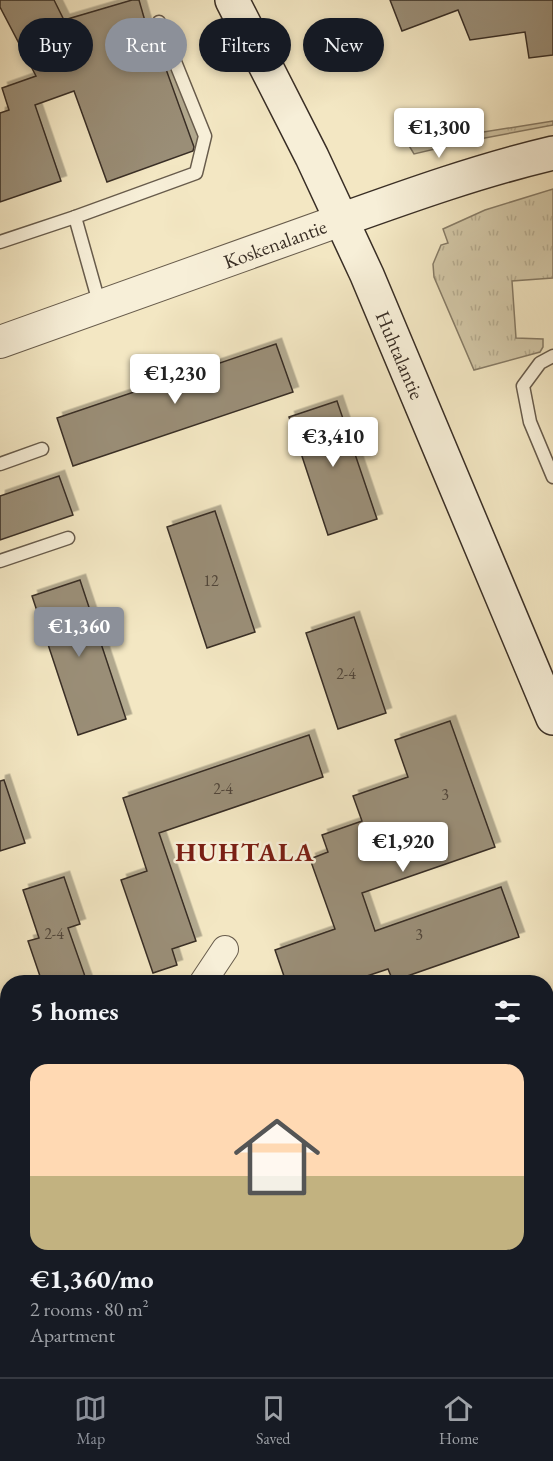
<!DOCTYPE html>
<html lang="en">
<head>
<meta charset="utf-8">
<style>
	:root { --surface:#171b24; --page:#242831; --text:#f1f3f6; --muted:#9ea1a6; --line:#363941; --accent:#8c9099 }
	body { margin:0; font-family:"EB Garamond",serif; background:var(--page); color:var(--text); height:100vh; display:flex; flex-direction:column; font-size:22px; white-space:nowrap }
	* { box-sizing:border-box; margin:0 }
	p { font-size:20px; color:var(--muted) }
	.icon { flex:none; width:33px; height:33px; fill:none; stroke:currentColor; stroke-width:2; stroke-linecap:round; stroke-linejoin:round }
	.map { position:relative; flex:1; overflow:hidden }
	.side { position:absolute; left:0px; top:975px; width:554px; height:402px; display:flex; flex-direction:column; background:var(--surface); border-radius:24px 24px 0 0; box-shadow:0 3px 9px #0003 }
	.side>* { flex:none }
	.banner { position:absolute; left:18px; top:18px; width:518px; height:54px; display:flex; gap:12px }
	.price { position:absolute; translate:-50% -51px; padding:0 14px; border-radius:6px; background:#fff; color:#222; font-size:20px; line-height:39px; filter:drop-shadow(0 2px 3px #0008) }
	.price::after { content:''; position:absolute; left:50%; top:36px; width:18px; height:14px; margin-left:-9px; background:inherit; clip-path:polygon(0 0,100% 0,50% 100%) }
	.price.selected { background:var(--accent); color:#fff }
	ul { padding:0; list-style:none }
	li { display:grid; align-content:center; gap:12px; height:318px; padding:0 30px }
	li+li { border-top:2px solid var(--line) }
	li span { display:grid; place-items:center; height:186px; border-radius:18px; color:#555 }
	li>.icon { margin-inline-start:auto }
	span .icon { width:108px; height:108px; fill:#fffc; stroke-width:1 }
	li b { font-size:26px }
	h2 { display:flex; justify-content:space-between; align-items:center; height:72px; padding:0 30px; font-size:26px }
	.tag { padding:0 21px; border-radius:27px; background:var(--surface); box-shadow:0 3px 9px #0003; font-size:21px; line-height:54px }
	.tag.selected { background:var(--accent); color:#fff }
	.tab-bar { display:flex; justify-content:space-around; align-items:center; height:84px; border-top:2px solid var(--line); background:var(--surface); font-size:16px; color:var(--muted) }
	.tab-bar a { display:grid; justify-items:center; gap:3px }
	.tab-bar .selected { color:var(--accent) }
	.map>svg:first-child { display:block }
	.grass { fill:url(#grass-tufts); stroke:#867b66; stroke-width:1.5 }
	.building { fill:#9a8e77; stroke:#392e25; stroke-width:1.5; filter:url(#shadow) }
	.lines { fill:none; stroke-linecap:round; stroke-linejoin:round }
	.service-casing { stroke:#685c4c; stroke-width:15 }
	.minor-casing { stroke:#685c4c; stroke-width:28 }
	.tertiary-casing { stroke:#685c4c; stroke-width:34 }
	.secondary-casing { stroke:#392e25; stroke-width:36 }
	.service { stroke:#f7efd8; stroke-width:12 }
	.minor { stroke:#f7efd8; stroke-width:26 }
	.tertiary { stroke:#f7efd8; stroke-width:32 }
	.secondary { stroke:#f7efd8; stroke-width:33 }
	.labels { text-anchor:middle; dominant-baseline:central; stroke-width:5; stroke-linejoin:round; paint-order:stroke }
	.number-label { font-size:16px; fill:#51463a }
	.street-label { font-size:20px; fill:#392e25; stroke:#f7efd8 }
	.district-label { font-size:26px; font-weight:bold; letter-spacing:1.5px; fill:#7a1f14; stroke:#f7efd8 }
</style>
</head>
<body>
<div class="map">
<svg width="553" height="1377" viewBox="0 0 553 1377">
	<defs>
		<pattern id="grass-tufts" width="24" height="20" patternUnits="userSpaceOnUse" patternTransform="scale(1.5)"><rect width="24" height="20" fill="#d3c8a8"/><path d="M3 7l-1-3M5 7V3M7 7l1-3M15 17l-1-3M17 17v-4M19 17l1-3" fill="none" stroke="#b6ac90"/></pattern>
		<filter id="shadow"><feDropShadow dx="5.5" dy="-5.5" stdDeviation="0" flood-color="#0004"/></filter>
	</defs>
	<rect width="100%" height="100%" fill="#f3e7c3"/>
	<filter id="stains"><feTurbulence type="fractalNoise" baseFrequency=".00333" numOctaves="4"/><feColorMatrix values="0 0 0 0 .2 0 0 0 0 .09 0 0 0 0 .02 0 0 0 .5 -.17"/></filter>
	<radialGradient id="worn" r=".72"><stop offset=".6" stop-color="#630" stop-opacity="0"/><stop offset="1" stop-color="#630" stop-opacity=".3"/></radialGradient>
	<!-- grass -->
	<g class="grass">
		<path d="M553,121V125L469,141L414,154L408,144Z"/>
		<path d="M553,189V278L512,281L516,338L543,339V347L540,352L474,370L434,277L433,264L441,245L448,243L443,229L485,210Z"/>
	</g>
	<!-- building -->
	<g class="building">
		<path d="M0,0H54L64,20L132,0H139L149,35L153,33L194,147L193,151L107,182L74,91L35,105L61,181L0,202V113L9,110L2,88L36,76L0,7Z"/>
		<path d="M390,0H553V55L529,58L525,32L470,40L458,10L402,31Z"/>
		<path d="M276,344L293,392L73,466L57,418Z"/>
		<path d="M337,401L377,519L328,535L289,417Z"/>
		<path d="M59,476L73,515L0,540V496Z"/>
		<path d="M215,511L255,632L207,648L167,527Z"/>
		<path d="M80,580L126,719L78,735L32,596Z"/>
		<path d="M354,617L386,713L338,729L306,633Z"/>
		<path d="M450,721L495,847L362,893L375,931L501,887L519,937L393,981L388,969L349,982H286L275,950L335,929L310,859L328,852L322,835L362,821L353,796L408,777L395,740Z"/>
		<path d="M309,735L323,777L159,833L196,941L172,949L177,965L153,973L121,880L147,871L123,798Z"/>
		<path d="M4,780L25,843L0,851V781Z"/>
		<path d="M64,877L80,924L68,928L87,982H42L28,941L39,938L23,890Z"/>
	</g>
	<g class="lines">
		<!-- service casing -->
		<g class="service-casing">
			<g id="service">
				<path d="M0,242L75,217"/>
				<path d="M100,306L75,217L196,173L205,136L159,22"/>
				<path d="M553,356L540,363L523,386L530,422L553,477"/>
				<path d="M0,464L42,449"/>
				<path d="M0,561L68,538"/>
				<path d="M162,1375L189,1370"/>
			</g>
		</g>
		<!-- minor casing -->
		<g class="minor-casing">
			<g id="minor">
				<path d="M203,982L225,949"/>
				<path d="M0,1075L8,1085"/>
				<path d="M196,1370L198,1377"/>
			</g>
		</g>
		<!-- tertiary casing -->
		<g class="tertiary-casing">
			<path id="tertiary" d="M0,342L341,220"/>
		</g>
		<!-- secondary casing -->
		<g class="secondary-casing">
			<g id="secondary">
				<path d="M232,0L312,157L367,275L553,718"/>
				<path d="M341,220C411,195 481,170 553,153"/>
			</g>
		</g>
		<!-- service -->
		<use href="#service" class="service"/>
		<!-- minor -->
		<use href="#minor" class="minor"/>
		<!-- tertiary -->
		<use href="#tertiary" class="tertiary"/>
		<!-- secondary -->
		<use href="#secondary" class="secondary"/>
	</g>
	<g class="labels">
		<!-- number labels -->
		<g class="number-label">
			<text x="211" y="580">12</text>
			<text x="346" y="673">2-4</text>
			<text x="223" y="788">2-4</text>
			<text x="445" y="794">3</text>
			<text x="54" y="933">2-4</text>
			<text x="419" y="934">3</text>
		</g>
		<!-- street labels -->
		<g class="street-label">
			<text transform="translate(275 244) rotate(-20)">Koskenalantie</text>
			<text transform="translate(400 355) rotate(67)">Huhtalantie</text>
		</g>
		<!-- district labels -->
		<g class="district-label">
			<text x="245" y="852">HUHTALA</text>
		</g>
	</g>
	<rect width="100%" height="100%" filter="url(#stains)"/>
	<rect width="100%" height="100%" fill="url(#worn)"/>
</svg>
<b class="price" style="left:439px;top:159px">€1,300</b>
<b class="price" style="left:175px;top:405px">€1,230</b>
<b class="price" style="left:333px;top:468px">€3,410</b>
<b class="price selected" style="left:79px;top:658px">€1,360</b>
<b class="price" style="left:403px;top:873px">€1,920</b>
<div class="banner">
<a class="tag">Buy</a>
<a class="tag selected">Rent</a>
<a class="tag">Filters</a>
<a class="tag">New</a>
</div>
<section class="side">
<h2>5 homes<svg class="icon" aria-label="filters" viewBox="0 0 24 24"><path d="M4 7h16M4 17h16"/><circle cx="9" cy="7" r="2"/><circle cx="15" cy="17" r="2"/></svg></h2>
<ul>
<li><span style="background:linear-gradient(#ffd9b3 60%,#c2b280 0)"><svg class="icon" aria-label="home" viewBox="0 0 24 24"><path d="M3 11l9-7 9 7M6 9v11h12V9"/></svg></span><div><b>€1,360/mo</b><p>2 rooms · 80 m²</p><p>Apartment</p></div></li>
</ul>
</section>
</div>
<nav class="tab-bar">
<a class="selected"><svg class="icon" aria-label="map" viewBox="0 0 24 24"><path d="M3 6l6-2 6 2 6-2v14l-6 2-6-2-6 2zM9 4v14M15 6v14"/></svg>Map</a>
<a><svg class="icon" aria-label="saved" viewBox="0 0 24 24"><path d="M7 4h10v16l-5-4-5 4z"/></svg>Saved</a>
<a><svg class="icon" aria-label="home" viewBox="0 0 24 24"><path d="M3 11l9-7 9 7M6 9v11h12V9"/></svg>Home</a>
</nav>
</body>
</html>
